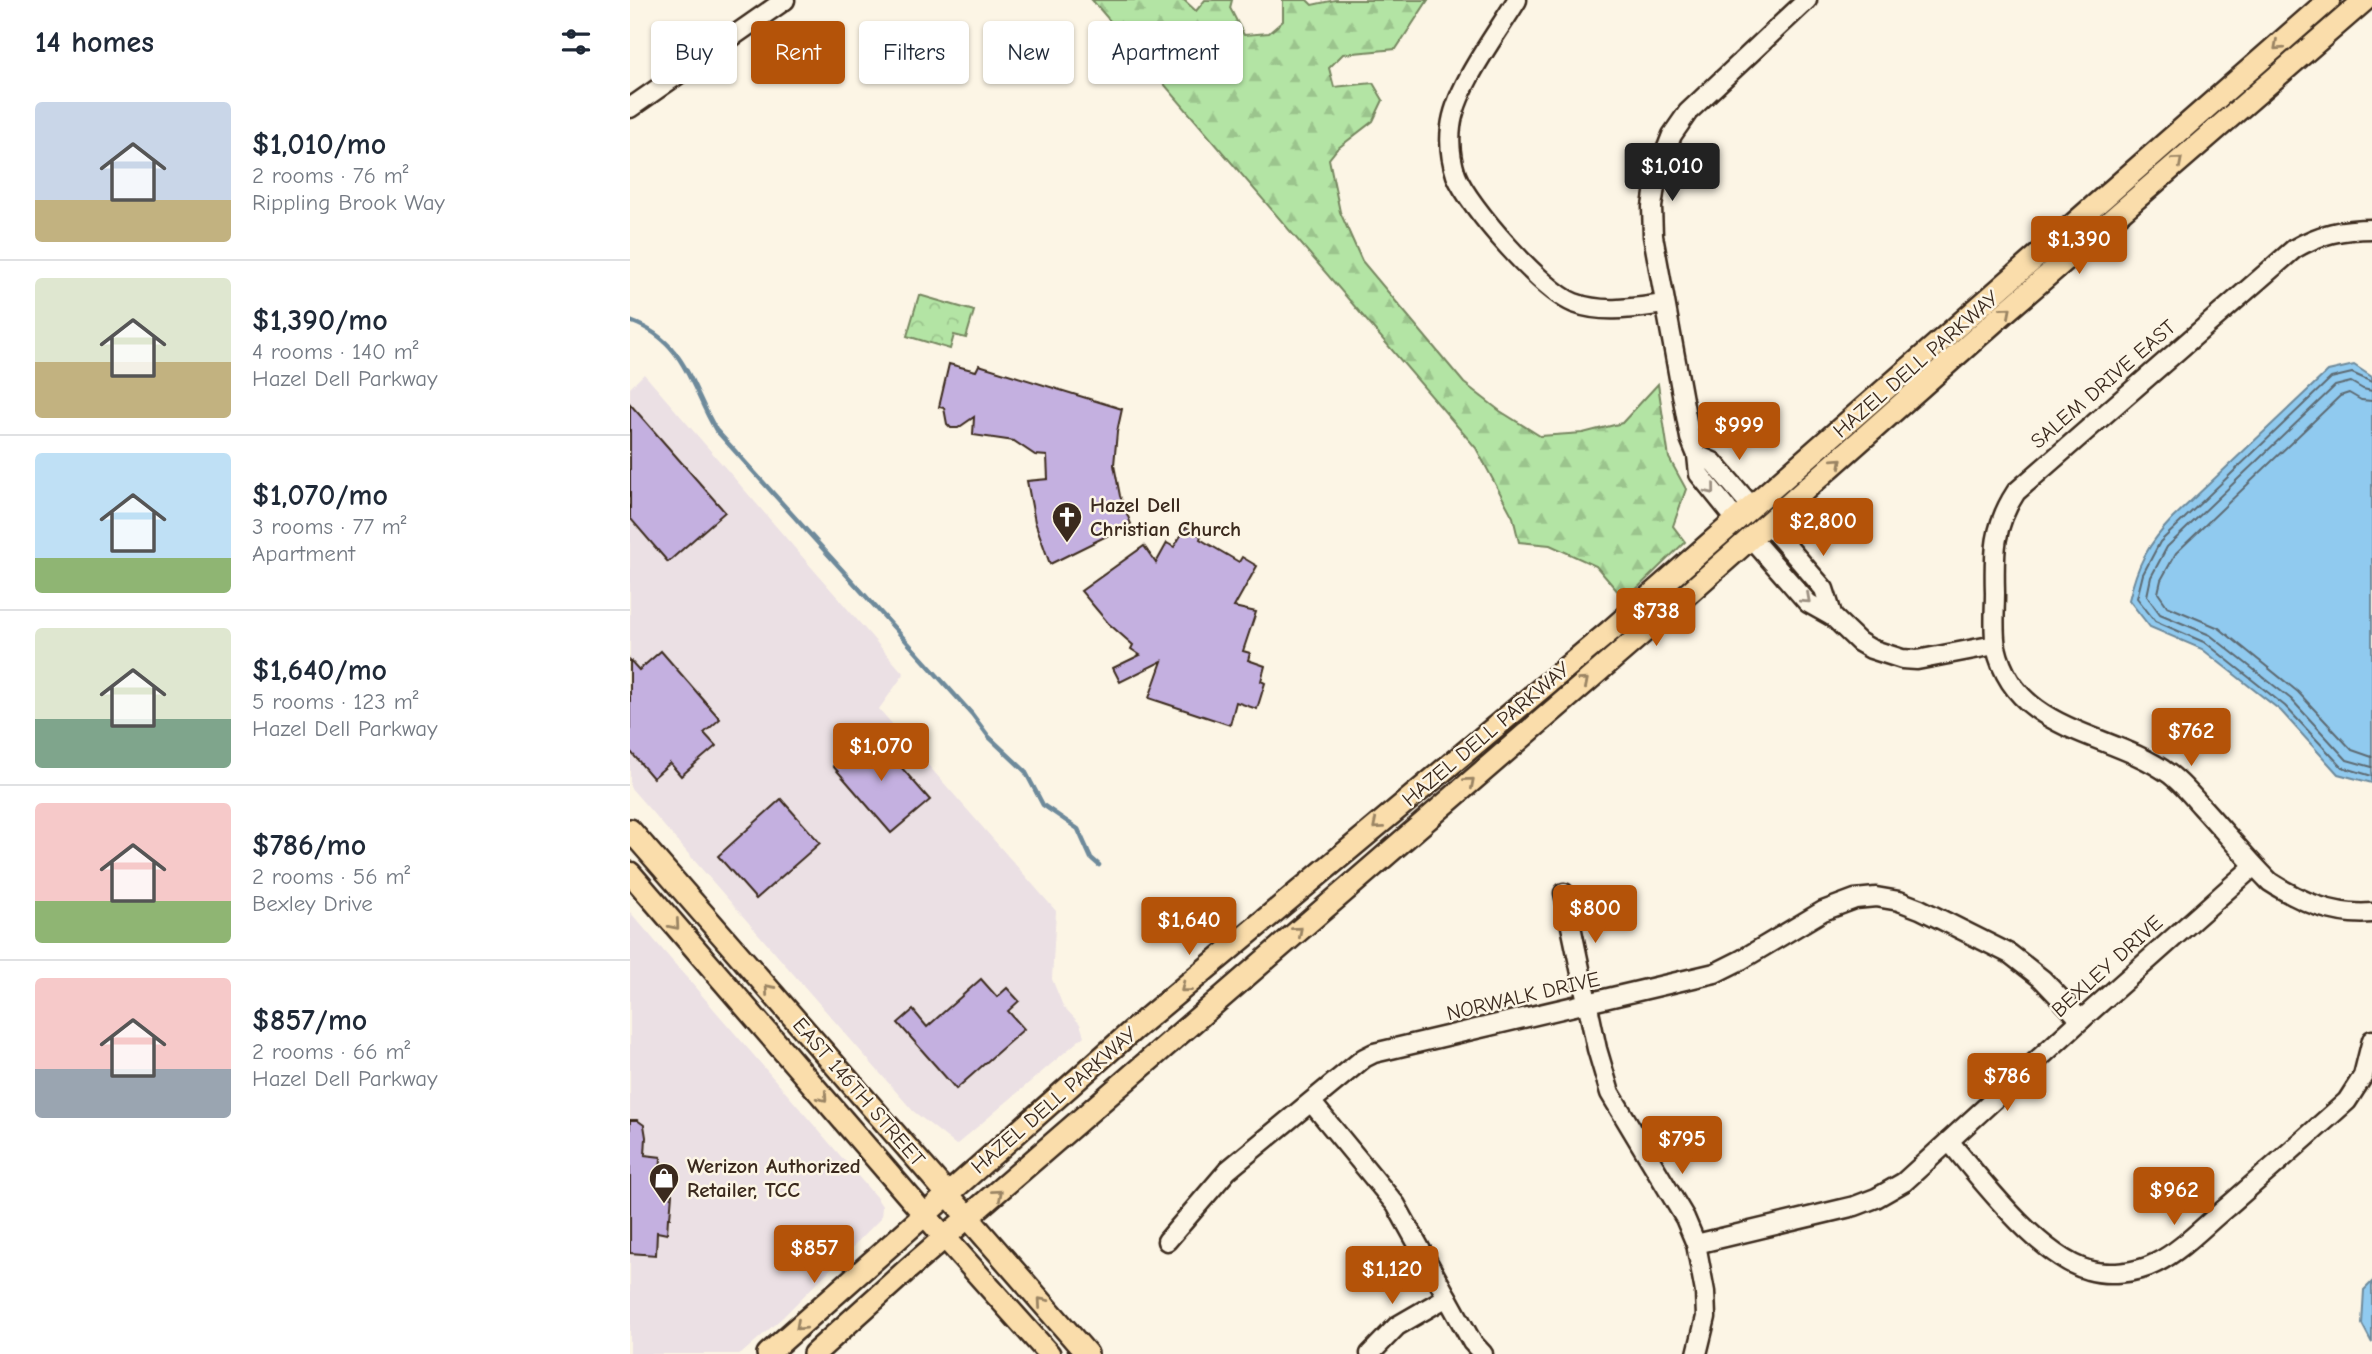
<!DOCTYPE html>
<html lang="en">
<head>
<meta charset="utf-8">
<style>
	:root { --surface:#fff; --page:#f2f2f3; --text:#1f2937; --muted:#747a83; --line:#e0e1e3; --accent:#b45309 }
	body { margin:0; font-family:"Comic Neue",sans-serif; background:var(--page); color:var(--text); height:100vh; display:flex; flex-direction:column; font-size:26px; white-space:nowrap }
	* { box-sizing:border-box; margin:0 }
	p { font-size:23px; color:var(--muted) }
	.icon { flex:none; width:38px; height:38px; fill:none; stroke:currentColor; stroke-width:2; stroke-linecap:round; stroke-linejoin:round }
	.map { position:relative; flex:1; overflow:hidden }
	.panel { display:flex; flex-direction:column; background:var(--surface); width:630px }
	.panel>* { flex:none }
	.top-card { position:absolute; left:21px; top:21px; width:665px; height:63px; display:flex; gap:14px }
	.price { position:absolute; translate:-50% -60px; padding:0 16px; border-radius:7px; background:var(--accent); color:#fff; font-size:23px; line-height:46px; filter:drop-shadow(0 2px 4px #0008) }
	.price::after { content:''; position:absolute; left:50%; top:42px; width:21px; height:16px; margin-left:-10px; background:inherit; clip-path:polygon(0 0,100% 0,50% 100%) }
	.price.selected { background:#222; color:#fff }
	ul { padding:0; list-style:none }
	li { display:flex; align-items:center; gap:21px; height:175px; padding:0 35px }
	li+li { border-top:2px solid var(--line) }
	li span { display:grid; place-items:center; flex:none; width:196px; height:140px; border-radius:7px; color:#555 }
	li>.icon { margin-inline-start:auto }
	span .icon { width:84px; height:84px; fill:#fffc; stroke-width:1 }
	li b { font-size:30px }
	h2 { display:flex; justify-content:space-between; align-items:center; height:84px; padding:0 35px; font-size:30px }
	.chip { padding:0 24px; border-radius:7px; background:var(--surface); box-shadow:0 2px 5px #0004; font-size:24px; line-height:63px }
	.chip.selected { background:var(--accent); color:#fff }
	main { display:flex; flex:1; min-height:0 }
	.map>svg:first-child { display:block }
	.built { fill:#ebe0e4 }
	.forest { fill:url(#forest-firs); stroke:#778761; stroke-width:2 }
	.park { fill:url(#park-crowns); stroke:#778761; stroke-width:2 }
	.water { fill:#90caef; stroke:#6e8a9b; stroke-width:2 }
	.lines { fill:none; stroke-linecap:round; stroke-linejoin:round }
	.shore { stroke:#5d6a72; stroke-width:2 }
	.stream { stroke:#6e8a9b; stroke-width:4.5 }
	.building { fill:#c4b0e0; stroke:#3b2a1e; stroke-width:2 }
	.minor-casing { stroke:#3b2a1e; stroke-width:23 }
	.major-casing { stroke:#3b2a1e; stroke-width:26 }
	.minor { stroke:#fcf5e5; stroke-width:18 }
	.major { stroke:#faddab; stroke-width:21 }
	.oneway { stroke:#9a8464 }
	.oneway2 { stroke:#9c9082 }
	.labels { text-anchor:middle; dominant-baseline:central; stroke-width:5; stroke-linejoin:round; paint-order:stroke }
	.street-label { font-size:21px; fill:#3b2a1e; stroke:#fcf5e5 }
	.poi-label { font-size:21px; font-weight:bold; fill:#3b2a1e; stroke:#fcf5e5; text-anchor:start }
</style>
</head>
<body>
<main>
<section class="panel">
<h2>14 homes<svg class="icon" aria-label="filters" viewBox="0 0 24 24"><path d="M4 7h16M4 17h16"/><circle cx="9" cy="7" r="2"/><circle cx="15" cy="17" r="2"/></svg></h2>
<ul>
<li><span style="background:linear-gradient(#c9d6e8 70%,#c2b280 0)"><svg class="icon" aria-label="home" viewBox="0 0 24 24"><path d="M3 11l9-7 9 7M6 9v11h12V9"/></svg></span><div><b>$1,010/mo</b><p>2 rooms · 76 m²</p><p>Rippling Brook Way</p></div></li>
<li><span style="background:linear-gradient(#dfe7d0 60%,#c2b280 0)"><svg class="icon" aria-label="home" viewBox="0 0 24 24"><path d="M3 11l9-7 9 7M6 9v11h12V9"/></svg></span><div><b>$1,390/mo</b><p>4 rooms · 140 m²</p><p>Hazel Dell Parkway</p></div></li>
<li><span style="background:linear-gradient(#bfe0f5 75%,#8fb573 0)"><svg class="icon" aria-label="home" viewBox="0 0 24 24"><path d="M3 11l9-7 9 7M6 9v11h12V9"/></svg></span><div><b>$1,070/mo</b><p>3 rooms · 77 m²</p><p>Apartment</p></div></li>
<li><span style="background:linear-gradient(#dfe7d0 65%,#7fa58c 0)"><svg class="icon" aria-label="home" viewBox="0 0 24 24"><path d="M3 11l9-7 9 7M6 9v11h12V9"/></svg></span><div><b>$1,640/mo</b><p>5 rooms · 123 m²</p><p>Hazel Dell Parkway</p></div></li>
<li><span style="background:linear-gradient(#f6c9c9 70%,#8fb573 0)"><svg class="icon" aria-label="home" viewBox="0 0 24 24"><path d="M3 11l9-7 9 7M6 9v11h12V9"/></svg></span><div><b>$786/mo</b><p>2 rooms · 56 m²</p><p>Bexley Drive</p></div></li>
<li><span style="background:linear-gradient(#f6c9c9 65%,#9aa5b1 0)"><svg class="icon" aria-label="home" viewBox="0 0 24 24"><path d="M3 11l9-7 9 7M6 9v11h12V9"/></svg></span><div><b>$857/mo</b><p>2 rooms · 66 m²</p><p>Hazel Dell Parkway</p></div></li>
</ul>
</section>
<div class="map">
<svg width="1742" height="1354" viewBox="0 0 1742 1354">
	<defs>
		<pattern id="forest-firs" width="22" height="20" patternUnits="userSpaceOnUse" patternTransform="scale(1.75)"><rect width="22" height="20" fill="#b3e4a4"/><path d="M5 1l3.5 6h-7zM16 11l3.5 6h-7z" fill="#9bc48d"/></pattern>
		<pattern id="park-crowns" width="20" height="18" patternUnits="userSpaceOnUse" patternTransform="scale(1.75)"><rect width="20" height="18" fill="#b3e4a4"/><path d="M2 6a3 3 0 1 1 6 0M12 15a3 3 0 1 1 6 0" fill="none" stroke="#9bc48d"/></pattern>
	</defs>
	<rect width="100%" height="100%" fill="#fcf5e5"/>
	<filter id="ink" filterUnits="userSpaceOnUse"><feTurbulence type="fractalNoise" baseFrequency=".0143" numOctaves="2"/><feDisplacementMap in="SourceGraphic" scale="14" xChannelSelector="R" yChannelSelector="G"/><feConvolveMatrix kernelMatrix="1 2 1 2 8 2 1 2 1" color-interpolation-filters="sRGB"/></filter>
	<g filter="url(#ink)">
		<!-- built -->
		<g class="built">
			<path d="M14,374L274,674L249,709L426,911L422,979L433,1006L450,1024L454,1036L326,1145L283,1111L0,787V388Z"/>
			<path d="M0,912L246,1197L252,1206L251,1218L153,1317L111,1354H0Z"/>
		</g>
		<!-- forest -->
		<path class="forest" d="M462,0H554L566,11L575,0H602L600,8L614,35L639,33L653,21V0H677L682,5L705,0H798L766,49L713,54L699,68L704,87L743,83L753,100L743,121L707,149L699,159L710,212L732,261L834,383L870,411L910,436L953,433L992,423L1028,384L1039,458L1056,489L1043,526L1055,542L995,600L966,566L920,545L889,542L883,517L846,448Z"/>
		<!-- park -->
		<path class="park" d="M289,295L344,311L336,338L324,335L320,349L277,336Z"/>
		<!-- water -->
		<g class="water">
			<path d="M1724,365L1742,377V783L1708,774L1651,711L1572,649L1520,627L1499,600C1507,565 1518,544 1543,518L1698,371Z"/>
			<path d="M1742,1282V1343L1732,1324L1734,1290Z"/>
		</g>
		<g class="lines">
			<!-- shore -->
			<g class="shore">
				<path d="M1742,382L1722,373L1701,378L1530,542L1513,574L1507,598L1525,621L1576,643L1655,706L1712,767L1742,776"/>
				<path d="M1742,391L1733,389L1721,382L1705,386L1537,547L1521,577L1517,596L1530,614L1580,635L1661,699L1717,760L1742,767"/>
				<path d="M1742,401L1731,400L1719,393L1710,396L1546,553L1531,580L1528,593L1537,606L1589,628L1668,692L1722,750L1742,757"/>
			</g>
			<!-- stream -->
			<path class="stream" d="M0,321C56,341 60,386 86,430L342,714L359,737L395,771L413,805L448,829L461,858L469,865"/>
		</g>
		<!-- building -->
		<g class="building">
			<path d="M319,364L346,371L349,365L492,409L487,432L484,465L490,496L501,524L420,564L405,522L397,481L418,479L417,456L405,455L384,441L343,435L344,417L328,428H321L317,424L314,408L309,407Z"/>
			<path d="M0,404L95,512L38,562L0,518Z"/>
			<path d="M556,527L571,536L570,539L609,562L612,557L627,566L604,607L626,612L613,651L620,653L618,660L635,666L631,681L635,683L627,709L606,702L600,725L519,698L532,661L490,682L483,668L510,655L501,649L503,645L478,623L451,591L514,546L526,563L537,543L544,547Z"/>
			<path d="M31,651L90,719L74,733L86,746L51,776L40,763L23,778L0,751V660L9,670Z"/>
			<path d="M241,733L300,800L261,833L203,766Z"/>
			<path d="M151,799L190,843L126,899L88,856Z"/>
			<path d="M351,979L367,997L377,988L389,1001L378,1011L394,1029L326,1089L268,1023L283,1010L297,1027Z"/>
			<path d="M0,1120H7L14,1125L16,1137L15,1155L31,1157L30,1178H40V1193L42,1194L40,1218H38L37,1234L27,1232L26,1255L0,1253Z"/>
		</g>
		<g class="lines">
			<!-- minor casing -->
			<g class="minor-casing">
				<g id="minor">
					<path d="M887,0C866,35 825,88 821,127C819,143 821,160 826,175C838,206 913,291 944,303C973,314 1004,308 1034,304"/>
					<path d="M0,108L155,0"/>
					<path d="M1742,229C1712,229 1690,234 1664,249L1386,492C1363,527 1364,553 1365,593C1365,610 1363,630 1366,647C1385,733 1479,731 1538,773C1551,782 1562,796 1572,807C1595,832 1616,858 1640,882C1671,902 1704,916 1742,913"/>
					<path d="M1067,455L1083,462L1122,507"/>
					<path d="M1107,521L1069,474L1067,455L1060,438L1023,236L1022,207L1027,173L1042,135L1058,112L1177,0"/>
					<path d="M1138,524L1194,589L1203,617"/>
					<path d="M1121,538L1178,603L1203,617L1229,642L1241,649L1272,659L1287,660L1365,645"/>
					<path d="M934,893L967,1049L980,1093L1055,1218L1066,1244L1075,1292L1076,1317L1067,1354"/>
					<path d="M682,1103L766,1205L842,1342L853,1354"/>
					<path d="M1319,1141C1351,1180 1410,1257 1458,1270C1478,1276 1507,1273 1526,1263C1552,1250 1574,1226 1597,1207C1637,1172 1677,1137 1717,1101L1733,1076L1742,1040"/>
					<path d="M537,1241L598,1170L734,1058L744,1053L1085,973L1111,960L1193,911L1225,899L1246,897L1269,901L1290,909L1380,954L1412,979L1451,1020"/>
					<path d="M1066,1244L1225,1206L1246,1198L1274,1182L1451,1020L1624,866"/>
					<path d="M740,1354L767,1326L817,1297"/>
				</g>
			</g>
			<!-- major casing -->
			<g class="major-casing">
				<g id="major">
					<path d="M0,830L457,1354"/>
					<path d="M0,873L294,1214L419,1354"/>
					<path d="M138,1354L503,1030L980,631L1699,0"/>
					<path d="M184,1354L278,1269L1053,598L1372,315L1735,0"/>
				</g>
			</g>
			<!-- minor -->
			<use href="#minor" class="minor"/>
			<!-- major -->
			<use href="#major" class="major"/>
		</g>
		<!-- one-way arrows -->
		<defs><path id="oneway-chevron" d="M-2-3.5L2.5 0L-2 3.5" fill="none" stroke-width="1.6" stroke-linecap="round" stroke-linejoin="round" transform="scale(1.75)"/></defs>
		<g class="oneway">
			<use href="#oneway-chevron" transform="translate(1648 46) rotate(138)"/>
			<use href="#oneway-chevron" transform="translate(1548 161) rotate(-41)"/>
			<use href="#oneway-chevron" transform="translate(1377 311) rotate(-41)"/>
			<use href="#oneway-chevron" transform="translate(1208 462) rotate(-42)"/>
			<use href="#oneway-chevron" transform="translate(954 682) rotate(-41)"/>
			<use href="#oneway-chevron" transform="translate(840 782) rotate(-41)"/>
			<use href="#oneway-chevron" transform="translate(747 825) rotate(140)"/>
			<use href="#oneway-chevron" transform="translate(45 925) rotate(49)"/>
			<use href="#oneway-chevron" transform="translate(668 931) rotate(-41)"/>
			<use href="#oneway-chevron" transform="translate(555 988) rotate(141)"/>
			<use href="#oneway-chevron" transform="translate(139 989) rotate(-131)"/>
			<use href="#oneway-chevron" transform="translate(193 1097) rotate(49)"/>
			<use href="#oneway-chevron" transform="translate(368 1194) rotate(-41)"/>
			<use href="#oneway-chevron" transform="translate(412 1302) rotate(-131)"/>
			<use href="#oneway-chevron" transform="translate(170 1326) rotate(138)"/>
		</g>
		<g class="oneway2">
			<use href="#oneway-chevron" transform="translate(1081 490) rotate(51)"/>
			<use href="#oneway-chevron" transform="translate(1176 599) rotate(42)"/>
		</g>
	</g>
	<!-- icons -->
	<defs>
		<g id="church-pin" transform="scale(1.575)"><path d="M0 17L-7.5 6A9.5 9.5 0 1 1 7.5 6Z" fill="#3b2a1e" stroke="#fcf5e5"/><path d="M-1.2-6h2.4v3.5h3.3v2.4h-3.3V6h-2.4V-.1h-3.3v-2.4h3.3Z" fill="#fff"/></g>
		<g id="shop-pin" transform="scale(1.575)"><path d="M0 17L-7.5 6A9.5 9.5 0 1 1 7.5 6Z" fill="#3b2a1e" stroke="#fcf5e5"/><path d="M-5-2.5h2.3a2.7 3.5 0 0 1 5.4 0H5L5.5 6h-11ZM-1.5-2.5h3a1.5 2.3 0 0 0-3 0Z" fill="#fff"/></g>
	</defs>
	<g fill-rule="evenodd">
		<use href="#church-pin" x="437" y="517"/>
		<use href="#shop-pin" x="34" y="1178"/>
	</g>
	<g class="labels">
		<!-- street labels -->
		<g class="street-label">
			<text transform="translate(1286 364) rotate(-41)">HAZEL DELL PARKWAY</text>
			<text transform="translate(1473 384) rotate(-41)">SALEM DRIVE EAST</text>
			<text transform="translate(856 734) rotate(-40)">HAZEL DELL PARKWAY</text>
			<text transform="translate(1477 966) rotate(-42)">BEXLEY DRIVE</text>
			<text transform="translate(893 996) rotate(-13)">NORWALK DRIVE</text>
			<text transform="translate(229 1092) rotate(49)">EAST 146TH STREET</text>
			<text transform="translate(424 1100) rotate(-41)">HAZEL DELL PARKWAY</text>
		</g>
		<!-- poi labels -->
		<g class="poi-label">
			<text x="460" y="505">Hazel Dell<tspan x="460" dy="24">Christian Church</tspan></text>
			<text x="57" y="1166">Werizon Authorized<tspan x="57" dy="24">Retailer, TCC</tspan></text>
		</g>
	</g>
</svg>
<b class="price selected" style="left:1042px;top:203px">$1,010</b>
<b class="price" style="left:1449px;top:276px">$1,390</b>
<b class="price" style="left:1109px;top:462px">$999</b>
<b class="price" style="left:1193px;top:558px">$2,800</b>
<b class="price" style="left:1026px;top:648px">$738</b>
<b class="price" style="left:1561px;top:768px">$762</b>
<b class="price" style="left:251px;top:783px">$1,070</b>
<b class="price" style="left:965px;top:945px">$800</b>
<b class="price" style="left:559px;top:957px">$1,640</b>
<b class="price" style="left:1377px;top:1113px">$786</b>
<b class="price" style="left:1052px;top:1176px">$795</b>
<b class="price" style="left:1544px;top:1227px">$962</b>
<b class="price" style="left:184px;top:1285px">$857</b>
<b class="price" style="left:762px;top:1306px">$1,120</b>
<div class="top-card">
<a class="chip">Buy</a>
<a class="chip selected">Rent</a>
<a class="chip">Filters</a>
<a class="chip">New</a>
<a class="chip">Apartment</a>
</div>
</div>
</main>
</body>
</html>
